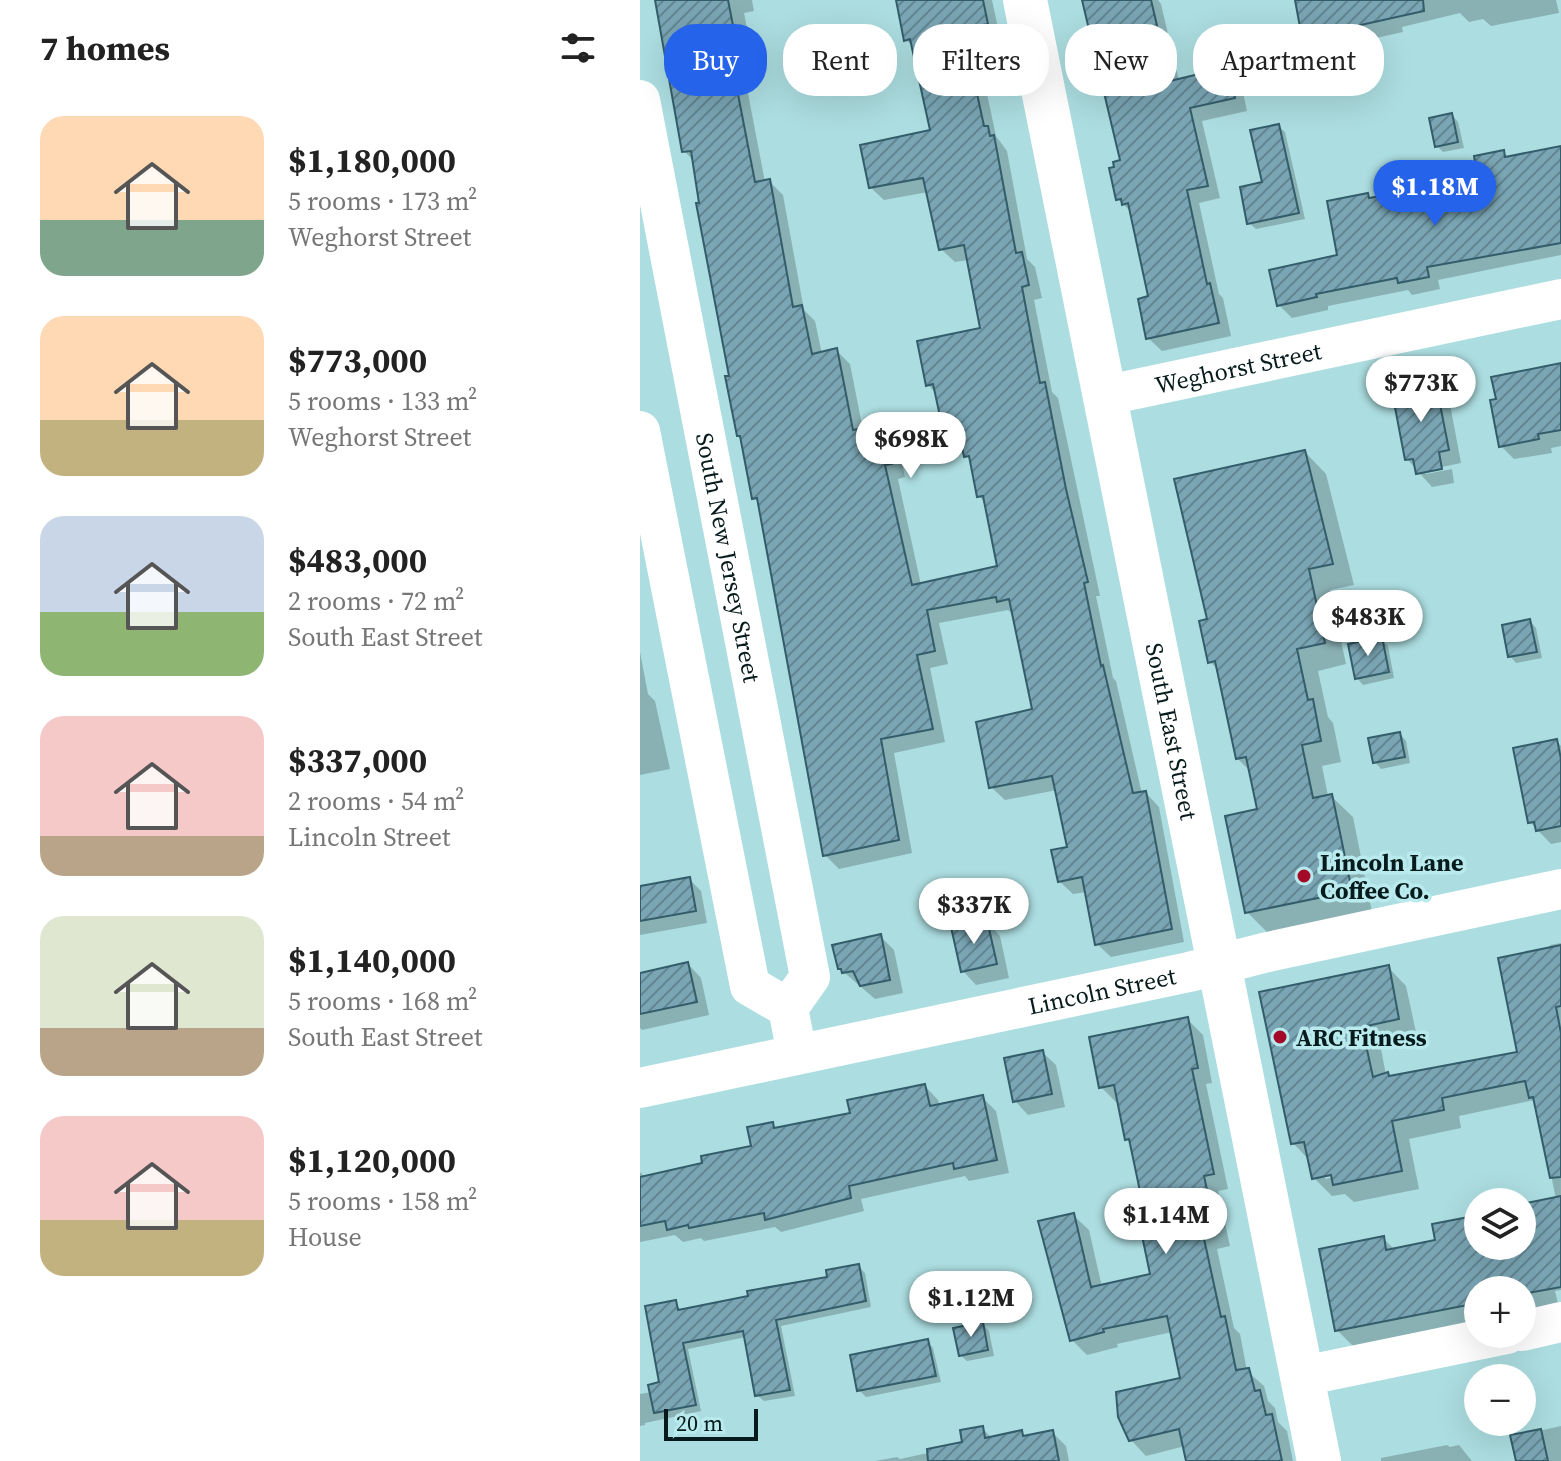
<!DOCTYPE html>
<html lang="en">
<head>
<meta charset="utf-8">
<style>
	:root { --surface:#fff; --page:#f6f6f6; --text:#222; --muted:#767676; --accent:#2563eb }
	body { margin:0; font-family:"Source Serif 4",serif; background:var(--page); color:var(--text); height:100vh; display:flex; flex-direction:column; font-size:30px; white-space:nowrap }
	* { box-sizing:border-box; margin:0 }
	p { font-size:26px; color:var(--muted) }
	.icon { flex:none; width:44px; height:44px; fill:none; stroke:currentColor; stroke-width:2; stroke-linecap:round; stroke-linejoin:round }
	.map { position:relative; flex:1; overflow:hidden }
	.drawer { display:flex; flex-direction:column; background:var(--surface); width:640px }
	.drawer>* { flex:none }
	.hud { position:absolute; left:24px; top:24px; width:760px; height:72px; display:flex; gap:16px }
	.controls { position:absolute; left:824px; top:1188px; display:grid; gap:16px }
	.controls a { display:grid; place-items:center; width:72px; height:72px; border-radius:50%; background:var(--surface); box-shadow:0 8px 32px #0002; font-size:40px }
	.scale { position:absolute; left:24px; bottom:20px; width:94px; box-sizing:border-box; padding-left:8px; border:4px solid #071b1c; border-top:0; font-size:22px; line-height:28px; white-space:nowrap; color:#071b1c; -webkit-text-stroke:6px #b9eaed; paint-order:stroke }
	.price { position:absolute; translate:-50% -68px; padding:0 18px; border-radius:28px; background:#fff; color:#222; font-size:26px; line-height:52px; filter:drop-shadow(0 2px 4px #0008) }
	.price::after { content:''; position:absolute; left:50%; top:48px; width:24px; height:18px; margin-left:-12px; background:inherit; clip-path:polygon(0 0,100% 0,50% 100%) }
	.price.selected { background:var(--accent); color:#fff }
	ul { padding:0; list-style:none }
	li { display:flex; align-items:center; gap:24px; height:200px; padding:0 40px }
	li span { display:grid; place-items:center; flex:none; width:224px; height:160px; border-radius:24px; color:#555 }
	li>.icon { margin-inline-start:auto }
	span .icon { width:96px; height:96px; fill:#fffc; stroke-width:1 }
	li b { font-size:34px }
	h2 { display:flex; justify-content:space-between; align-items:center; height:96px; padding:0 40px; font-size:34px }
	.chip { padding:0 28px; border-radius:32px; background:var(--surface); box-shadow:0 8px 32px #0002; font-size:28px; line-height:72px }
	.chip.selected { background:var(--accent); color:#fff }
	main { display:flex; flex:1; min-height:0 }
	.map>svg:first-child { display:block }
	.shadow { fill:#0003; fill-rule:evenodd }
	.building { fill:url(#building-hatch); stroke:#335d6a; stroke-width:2 }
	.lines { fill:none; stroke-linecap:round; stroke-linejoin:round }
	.minor { stroke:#fff; stroke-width:40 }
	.major { stroke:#fff; stroke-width:44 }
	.poi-dot { fill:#a40927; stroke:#b9eaed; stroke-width:3 }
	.labels { text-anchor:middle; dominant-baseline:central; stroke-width:7; stroke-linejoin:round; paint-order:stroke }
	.street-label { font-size:24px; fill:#071b1c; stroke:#b9eaed }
	.poi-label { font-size:24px; font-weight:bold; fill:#071b1c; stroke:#b9eaed; text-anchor:start }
</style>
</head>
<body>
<main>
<section class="drawer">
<h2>7 homes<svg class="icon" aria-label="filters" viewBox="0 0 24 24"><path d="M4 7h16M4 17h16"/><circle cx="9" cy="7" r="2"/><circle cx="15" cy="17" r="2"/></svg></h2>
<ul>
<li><span style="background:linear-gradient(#ffd9b3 65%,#7fa58c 0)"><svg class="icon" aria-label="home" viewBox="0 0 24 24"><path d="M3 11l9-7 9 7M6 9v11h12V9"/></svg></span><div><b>$1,180,000</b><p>5 rooms · 173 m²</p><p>Weghorst Street</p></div></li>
<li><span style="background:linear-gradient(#ffd9b3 65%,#c2b280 0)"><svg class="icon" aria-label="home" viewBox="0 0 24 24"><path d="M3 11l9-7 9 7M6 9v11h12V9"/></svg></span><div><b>$773,000</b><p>5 rooms · 133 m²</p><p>Weghorst Street</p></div></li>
<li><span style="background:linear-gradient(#c9d6e8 60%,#8fb573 0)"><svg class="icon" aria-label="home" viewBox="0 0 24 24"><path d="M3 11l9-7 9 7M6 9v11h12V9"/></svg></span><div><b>$483,000</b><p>2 rooms · 72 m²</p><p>South East Street</p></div></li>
<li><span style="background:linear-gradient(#f6c9c9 75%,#b9a48a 0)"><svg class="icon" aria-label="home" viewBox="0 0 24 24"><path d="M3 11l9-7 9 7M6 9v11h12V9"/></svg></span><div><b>$337,000</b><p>2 rooms · 54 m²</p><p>Lincoln Street</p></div></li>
<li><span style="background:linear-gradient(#dfe7d0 70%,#b9a48a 0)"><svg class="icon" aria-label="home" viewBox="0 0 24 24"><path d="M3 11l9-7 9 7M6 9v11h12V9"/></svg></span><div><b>$1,140,000</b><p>5 rooms · 168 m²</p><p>South East Street</p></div></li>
<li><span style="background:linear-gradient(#f6c9c9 65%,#c2b280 0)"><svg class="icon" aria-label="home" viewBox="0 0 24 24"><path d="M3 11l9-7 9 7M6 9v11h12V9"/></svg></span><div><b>$1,120,000</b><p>5 rooms · 158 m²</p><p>House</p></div></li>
</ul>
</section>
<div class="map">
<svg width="921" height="1461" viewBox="0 0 921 1461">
	<defs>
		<pattern id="building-hatch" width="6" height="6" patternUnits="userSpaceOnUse" patternTransform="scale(2)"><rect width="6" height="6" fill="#7aa5b4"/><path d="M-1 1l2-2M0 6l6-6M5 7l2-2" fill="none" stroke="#628692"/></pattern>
	</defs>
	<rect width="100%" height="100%" fill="#acdde0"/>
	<!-- shadow -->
	<g class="shadow">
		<path d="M17,0H112L114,11L104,13L112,53L103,55L104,61L102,62L125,182L129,181L143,195L164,310L175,321L182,354L196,350L210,364L223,430L243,426L257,440L265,477L258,479L281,585L360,567L347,504L339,496L332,461L326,456L323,442L318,443L304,429L297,394L288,385L342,329L328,260L315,262L301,249L288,192L244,200L230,187L292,131L274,47L266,40L258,0H352L360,37L336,42L356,136L367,151L387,259L395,267L402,298L394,300L412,392L418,398L460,596H456L473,678L476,681L502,794L506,793L519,807L544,942L471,957L457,944L447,892L433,894L419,881L430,848L417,790L365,800L351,787L394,711L373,614L368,610L299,623L308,664L290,668L305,742L254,753L272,853L199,869L185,855L120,503L114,498L103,440L99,435L91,377L55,162L44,151Z"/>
		<path d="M452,0H518L521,4L539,81L587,69L601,83L607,111L562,121L580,198L559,203L579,294L583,298L591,336L522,351L508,338L511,298L492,213L478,199L482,162Z"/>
		<path d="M657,0H916L919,13L851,26L843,19L829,22L820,13L762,27L763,32L678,51L664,37Z"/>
		<path d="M812,115L818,122L824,148L803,152L797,146Z"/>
		<path d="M638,126L645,132L665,219L616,229L609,223L625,184Z"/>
		<path d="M921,151V255L798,280L800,289L772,295L768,290L688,306V310L652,318L639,305L700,257L728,195L732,200L774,192L786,204L843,192L863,152L869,158Z"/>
		<path d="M921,365V446L911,448L912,453L874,459L861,446Z"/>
		<path d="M791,380L805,393L810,404L821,463L783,471L786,474L812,469L814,483L792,487L767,459Z"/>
		<path d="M665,452L686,474L714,585L690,590L706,664L678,671L688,717L693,723L701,762L682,766L688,796H691L713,817L732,912L629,934L607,912L619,811L611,772L597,758L580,671L570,662V621Z"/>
		<path d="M890,621L896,628L902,658L876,663L870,656Z"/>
		<path d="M742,640L748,646L754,678L723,685L717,678Z"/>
		<path d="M0,652L8,694L15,701L30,769L0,775Z"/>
		<path d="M760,734L766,741L770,763L741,769L735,762Z"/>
		<path d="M916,741L921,746V842L911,844L890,822Z"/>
		<path d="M49,879L61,891L67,923L0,935V888Z"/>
		<path d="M347,922L360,936L369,978L336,985L323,971Z"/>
		<path d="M240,936L254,950L263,993L235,999L199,968Z"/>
		<path d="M921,943V1290L915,1291L919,1308L882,1316V1290H838V1324L715,1348L697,1330L743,1238L755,1250L798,1242L794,1225L838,1216V1246H882V1206L916,1199L896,1102L894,1100L819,1116L821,1128L769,1139L779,1189L714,1202L705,1194L692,1196L674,1178L670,1161L653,1143L748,967L766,986L777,1037L740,1044L746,1075L751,1078L880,1053L910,945ZM685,1175H701L685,1179Z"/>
		<path d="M48,964L61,978L69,1015L2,1030L0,1028V975Z"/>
		<path d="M547,1019L563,1035L572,1083L566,1084L588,1189L578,1191L590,1246L577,1249L594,1328L600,1334L607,1371L624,1386L628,1401L635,1408L638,1422L647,1431L653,1461H548L545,1446L506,1456L491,1440L542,1380L532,1332L477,1344L478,1347L447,1355L432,1340L433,1215L449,1230L462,1287L513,1276L503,1197L492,1144L487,1139L479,1101L476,1102L461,1087Z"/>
		<path d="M402,1052L416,1065L425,1107L388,1115L375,1101Z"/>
		<path d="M285,1086L298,1100L300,1106L343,1098L356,1111L369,1173L329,1181L325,1176L221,1199L224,1211L141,1232L135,1227L64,1241L61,1238L43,1242L35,1235L0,1242V1172L4,1176L65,1165L113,1147L132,1124L138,1130L212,1114Z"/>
		<path d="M218,1266L225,1273L231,1307L141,1326L155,1396L124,1401L117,1395L106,1337L48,1349L61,1411L5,1423V1425L0,1426V1394L12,1392L22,1384L35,1302L42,1312L189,1278Z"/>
		<path d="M342,1324L349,1331L354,1356L327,1361L320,1355Z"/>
		<path d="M287,1341L293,1348L301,1382L226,1397L219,1390Z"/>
		<path d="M921,1426V1461H878L872,1437Z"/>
		<path d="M342,1428L352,1438L381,1433L386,1437L412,1432L426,1446L429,1461H235L257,1457L260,1459L325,1445Z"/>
		<path d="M807,1445L810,1447L819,1445L832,1461H741V1458Z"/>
	</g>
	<!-- building -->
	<g class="building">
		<path d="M15,0H88L96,41L90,42L92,48H89L115,182L130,179L153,307L162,305L172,354L197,348L213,430L244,424L252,464L245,465L272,585L357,566L343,496L337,497L329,456L324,457L318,427L303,430L293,384L286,386L277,341L340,328L324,245L299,250L283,178L229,188L220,145L290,130L270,39L264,41L256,0H343L348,24L323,29L344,126H348L350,136L354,135L376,253L382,252L389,285L382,287L400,383L405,382L426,489L448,582L444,583L461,666L463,665L493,793L506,791L532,929L455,945L442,877L418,882L411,850L427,847L412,776L349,788L336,722L392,709L369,599L357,602L356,597L287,610L295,651L277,655L293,729L241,739L259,840L183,856L117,498L112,499L100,436H97L85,376H89L56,203H59L51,151L42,152Z"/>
		<path d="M442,0H511L530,81L588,67L595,98L550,108L568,186L547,190L567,284L570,283L579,323L506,339L498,299L508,296L488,203L482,205L481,199L476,200L469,168L474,167L473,162L480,160Z"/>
		<path d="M655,0H783L784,11L662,38Z"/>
		<path d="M812,113L818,142L795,147L789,118Z"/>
		<path d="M639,124L659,213L607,224L600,187L622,182L610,130Z"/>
		<path d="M921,146V243L787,267L789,277L758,283L757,278L676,294L677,297L637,306L629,270L697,255L687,201L728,193L729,198L774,190L777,203L834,193L840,190L834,156L864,150L865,157Z"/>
		<path d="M921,363V430L898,434L899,439L859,447L850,400L856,399L851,377Z"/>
		<path d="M792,378L794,389H797L809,450L799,452L802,469L776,474L773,459L765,460L753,397H756L753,385Z"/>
		<path d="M665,450L693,564L669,569L685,643L657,649L668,700L673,699L681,741L662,745L673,798L692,794L712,891L605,913L585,816L617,809L606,757L596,759L575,661L568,663L559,621L567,619L534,479Z"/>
		<path d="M890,619L897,652L868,657L862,625Z"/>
		<path d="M742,637L749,672L715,679L708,644Z"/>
		<path d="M760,732L765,757L733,763L728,738Z"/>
		<path d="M917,739L921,759V826L896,831L894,822L888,823L873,748Z"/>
		<path d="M50,877L56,911L0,921V886Z"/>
		<path d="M347,920L357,964L321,972L311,927Z"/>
		<path d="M241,934L250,980L220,986L213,971L202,973L201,969H198L192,945Z"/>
		<path d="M921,945V1006L916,1007L921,1033V1177L910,1178L893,1097L889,1098L885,1081L802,1098L804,1110L752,1121L762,1171L693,1185L691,1175L672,1179L664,1142L651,1144L619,992L749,965L759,1019L722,1027L733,1077L748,1072L749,1076L877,1052L858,958Z"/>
		<path d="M48,962L57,1002L0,1014V973Z"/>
		<path d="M548,1017L558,1068L552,1069L574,1174L564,1176L576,1231L563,1234L581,1317L585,1316L596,1370L609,1368L615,1391L620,1390L626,1415L632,1414L642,1461H546L539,1429L489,1441L478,1417L476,1392L540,1378L527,1316L463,1329L464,1332L430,1341L398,1221L434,1213L451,1287L510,1274L494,1197L501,1196L489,1139L485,1140L474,1085L459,1088L449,1037Z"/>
		<path d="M403,1050L412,1094L373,1102L364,1058Z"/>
		<path d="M285,1084L290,1106L343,1095L357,1160L314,1169L313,1163L209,1186L211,1198L125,1220L124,1213L49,1228L48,1225L27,1230L25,1221L0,1226V1177L62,1163L61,1156L111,1146L107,1127L133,1122L134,1128L210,1113L207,1100Z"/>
		<path d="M921,1196V1287L882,1294V1290H838V1303L695,1331L679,1249L744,1236L746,1250L795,1240L792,1224L834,1216L835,1222L838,1221V1246H882V1204Z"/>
		<path d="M219,1264L226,1301L136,1320L150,1390L115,1396L103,1331L43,1343L56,1405L14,1413L8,1385L19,1382L5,1306L36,1300L38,1310L108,1296L107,1291L187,1277L186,1270Z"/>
		<path d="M343,1322L348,1350L319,1356L313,1328Z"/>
		<path d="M288,1339L296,1376L217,1391L210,1355Z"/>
		<path d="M343,1426L345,1438L382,1430L383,1436L413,1430L419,1461H288L287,1449L322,1442L320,1430Z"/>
		<path d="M901,1429L908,1461H876L870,1435Z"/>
	</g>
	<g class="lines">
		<!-- minor -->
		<g class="minor">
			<path id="s1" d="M0,100L170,977L148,1008L157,1054"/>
			<path id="s2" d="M463,396L921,299"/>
			<path d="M0,431L110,986L148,1008"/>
			<path id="s3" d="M0,1088L549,972L628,952L921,889"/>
			<path d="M882,1331L921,1322"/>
			<path d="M663,1376L867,1334"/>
		</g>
		<!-- major -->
		<path class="major" id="s4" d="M385,0L679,1461"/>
	</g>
	<!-- markers -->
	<g class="poi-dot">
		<circle cx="664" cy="876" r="8"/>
		<circle cx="640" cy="1037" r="8"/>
	</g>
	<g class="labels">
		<!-- street labels -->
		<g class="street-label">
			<text stroke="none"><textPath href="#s2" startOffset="138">Weghorst Street</textPath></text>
			<text stroke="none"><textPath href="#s1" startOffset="466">South New Jersey Street</textPath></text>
			<text stroke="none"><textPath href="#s4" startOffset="746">South East Street</textPath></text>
			<text stroke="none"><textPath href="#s3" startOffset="472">Lincoln Street</textPath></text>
		</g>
		<!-- poi labels -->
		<g class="poi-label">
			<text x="680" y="862">Lincoln Lane<tspan x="680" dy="28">Coffee Co.</tspan></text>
			<text x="656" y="1037">ARC Fitness</text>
		</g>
	</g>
</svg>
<div class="controls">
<a><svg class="icon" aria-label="layers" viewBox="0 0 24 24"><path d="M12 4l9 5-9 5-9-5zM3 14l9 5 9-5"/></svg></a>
<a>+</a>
<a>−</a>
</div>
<div class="scale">20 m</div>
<b class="price selected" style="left:795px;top:228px">$1.18M</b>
<b class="price" style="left:781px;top:424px">$773K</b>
<b class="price" style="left:271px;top:480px">$698K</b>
<b class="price" style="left:728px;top:658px">$483K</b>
<b class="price" style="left:334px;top:946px">$337K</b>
<b class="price" style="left:526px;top:1256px">$1.14M</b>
<b class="price" style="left:331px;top:1339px">$1.12M</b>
<div class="hud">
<a class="chip selected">Buy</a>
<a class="chip">Rent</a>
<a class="chip">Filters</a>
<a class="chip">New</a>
<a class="chip">Apartment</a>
</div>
</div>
</main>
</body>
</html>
